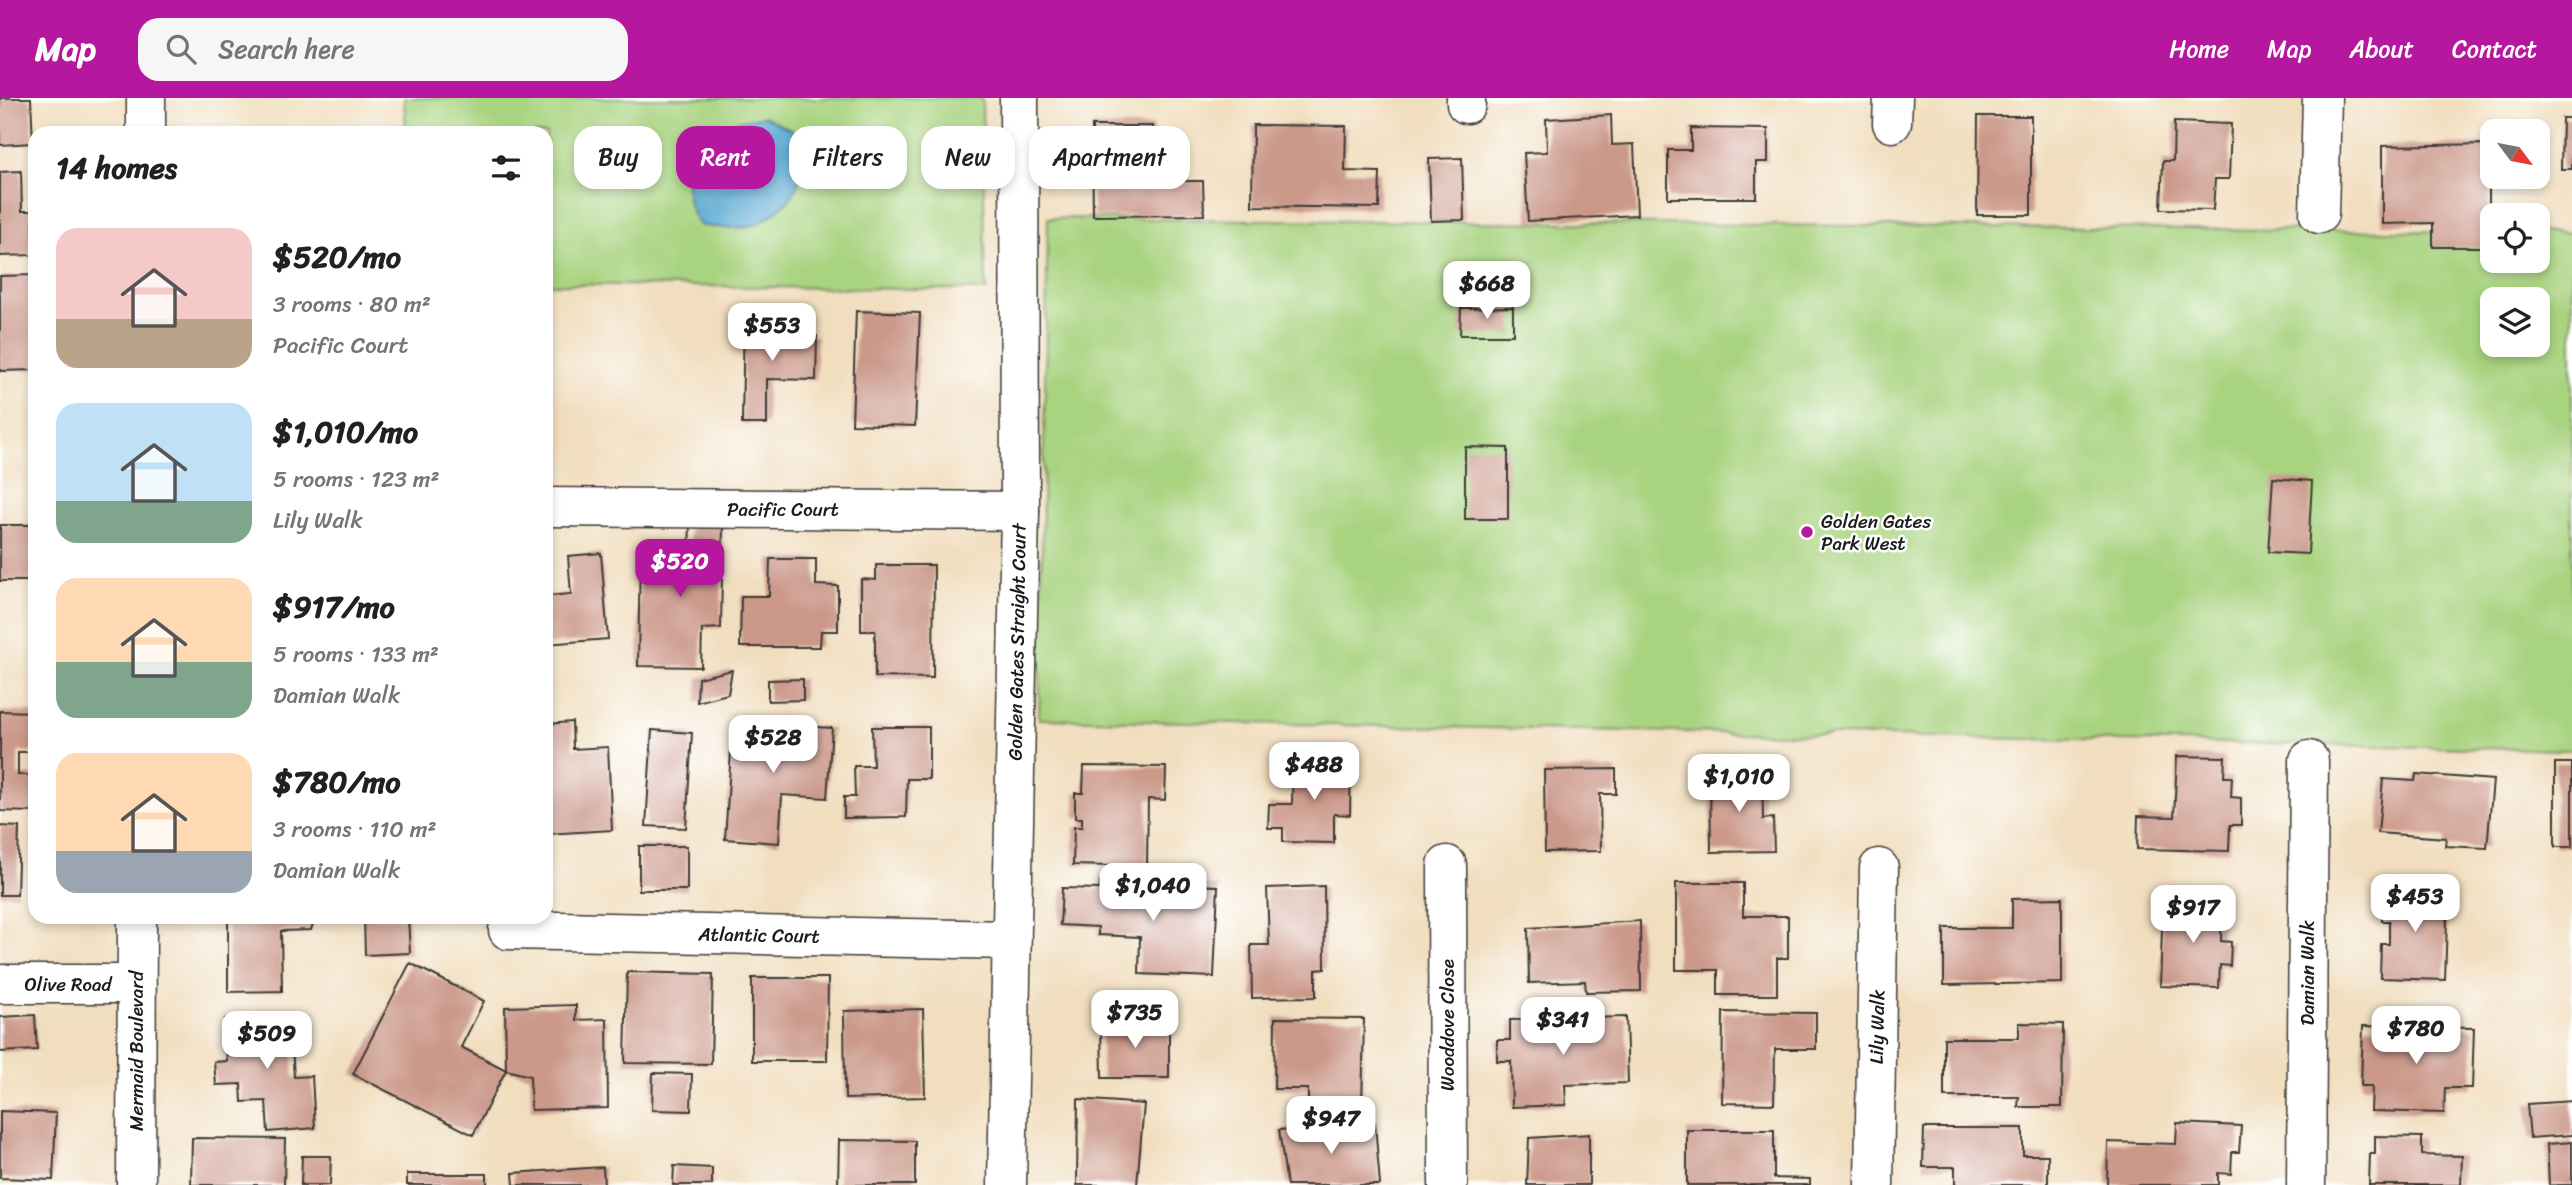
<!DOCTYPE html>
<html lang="en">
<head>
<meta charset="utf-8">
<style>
	:root { --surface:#fff; --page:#f6f6f6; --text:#202124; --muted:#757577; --accent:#b5179e }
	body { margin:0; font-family:Sriracha,sans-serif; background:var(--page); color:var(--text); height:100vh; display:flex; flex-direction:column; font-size:26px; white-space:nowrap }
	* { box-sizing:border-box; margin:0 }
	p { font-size:23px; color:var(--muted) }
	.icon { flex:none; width:38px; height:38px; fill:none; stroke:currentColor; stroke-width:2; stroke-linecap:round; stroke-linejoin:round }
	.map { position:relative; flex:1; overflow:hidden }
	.drawer { position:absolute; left:28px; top:28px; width:525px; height:798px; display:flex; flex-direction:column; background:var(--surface); border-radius:21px; box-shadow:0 4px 10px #0003 }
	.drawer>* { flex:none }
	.banner { position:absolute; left:574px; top:28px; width:665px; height:63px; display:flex; gap:14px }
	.needle { width:46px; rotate:122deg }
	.tools { position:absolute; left:2480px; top:21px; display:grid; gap:14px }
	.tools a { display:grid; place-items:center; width:70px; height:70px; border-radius:14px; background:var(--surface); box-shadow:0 4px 10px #0003; font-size:35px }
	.price { position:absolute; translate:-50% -60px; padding:0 16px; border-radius:14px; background:#fff; color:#222; font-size:23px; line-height:46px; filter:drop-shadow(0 2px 4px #0008) }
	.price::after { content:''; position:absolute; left:50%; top:42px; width:21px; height:16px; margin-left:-10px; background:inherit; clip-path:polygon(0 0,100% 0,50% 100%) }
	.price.on { background:var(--accent); color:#fff }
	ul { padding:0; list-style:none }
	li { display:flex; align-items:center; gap:21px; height:175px; padding:0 28px }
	li span { display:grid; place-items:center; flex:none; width:196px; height:140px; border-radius:21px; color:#555 }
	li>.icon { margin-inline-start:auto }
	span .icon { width:84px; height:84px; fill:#fffc; stroke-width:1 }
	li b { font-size:30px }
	h2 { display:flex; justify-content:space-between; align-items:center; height:84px; padding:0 28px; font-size:30px }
	.tag { padding:0 24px; border-radius:21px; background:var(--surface); box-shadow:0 4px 10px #0003; font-size:24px; line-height:63px }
	.tag.on { background:var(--accent); color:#fff }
	header { display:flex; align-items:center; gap:42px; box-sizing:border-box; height:98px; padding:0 35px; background:var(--accent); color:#fff }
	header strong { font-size:33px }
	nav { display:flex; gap:38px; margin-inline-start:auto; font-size:24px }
	.search { width:490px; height:63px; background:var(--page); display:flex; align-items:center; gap:18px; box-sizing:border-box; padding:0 24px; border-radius:21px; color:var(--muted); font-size:26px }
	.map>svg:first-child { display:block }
	.green { fill:#a8d37f; stroke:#62784e; stroke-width:2; fill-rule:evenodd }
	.water { fill:#57a7d1; stroke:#3a6276; stroke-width:2 }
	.building { fill:#cb9889 }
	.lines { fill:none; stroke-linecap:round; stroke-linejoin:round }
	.minor-casing { stroke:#3c3934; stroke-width:41 }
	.minor { stroke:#fff; stroke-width:38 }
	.poi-dot { fill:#b5179e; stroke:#fff; stroke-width:2.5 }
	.labels { text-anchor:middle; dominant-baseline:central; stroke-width:5; stroke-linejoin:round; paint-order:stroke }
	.street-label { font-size:19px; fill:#1c1c1c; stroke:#fff }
	.poi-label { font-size:19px; fill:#1c1c1c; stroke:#fff; text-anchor:start }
</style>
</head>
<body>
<header>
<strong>Map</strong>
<div class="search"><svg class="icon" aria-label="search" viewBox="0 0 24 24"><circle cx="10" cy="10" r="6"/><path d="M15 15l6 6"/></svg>Search here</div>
<nav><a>Home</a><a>Map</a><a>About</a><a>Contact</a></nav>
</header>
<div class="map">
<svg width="2572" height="1087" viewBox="0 0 2572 1087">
	<rect width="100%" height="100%" fill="#fff"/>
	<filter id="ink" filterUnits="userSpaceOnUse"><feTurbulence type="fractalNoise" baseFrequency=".0143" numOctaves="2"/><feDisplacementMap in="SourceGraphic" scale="14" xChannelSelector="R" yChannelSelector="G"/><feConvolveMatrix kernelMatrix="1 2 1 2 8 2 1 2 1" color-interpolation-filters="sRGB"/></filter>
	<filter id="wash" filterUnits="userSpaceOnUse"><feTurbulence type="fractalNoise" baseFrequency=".00686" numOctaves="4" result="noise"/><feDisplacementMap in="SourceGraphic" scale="28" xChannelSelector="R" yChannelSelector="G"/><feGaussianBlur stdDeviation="1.57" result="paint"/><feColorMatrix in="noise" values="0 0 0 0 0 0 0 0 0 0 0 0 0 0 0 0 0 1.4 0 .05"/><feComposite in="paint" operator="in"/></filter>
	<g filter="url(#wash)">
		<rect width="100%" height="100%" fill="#f1debf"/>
		<!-- green -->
		<g class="green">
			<path d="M404,0H982L986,192L546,186V35H406Z"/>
			<path d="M1048,120L2492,134V163H2538V134L2572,135V652L1039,621ZM2492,201H2538V247H2492Z"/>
		</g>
		<!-- water -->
		<path class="water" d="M764,18L805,38L810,50C802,63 802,77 796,91C792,100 785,106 778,112C751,136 734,130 701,128C679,106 684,58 708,38C725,25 744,21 764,18Z"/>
		<g id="blocks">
			<!-- building -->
			<g class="building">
				<path d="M0,0H31L33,45L0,47Z"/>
				<path d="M1611,17L1612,47L1634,46L1637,117L1528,123L1524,55L1547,54L1546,21Z"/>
				<path d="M1978,18H2031V117H1977Z"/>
				<path d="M2562,20H2572V71H2561Z"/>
				<path d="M2174,24L2231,26L2229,81H2215L2213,112L2161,111L2163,63H2173Z"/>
				<path d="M1253,27L1346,28L1345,73L1380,74L1379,110L1252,108Z"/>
				<path d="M1092,28H1153V83H1203L1204,117L1093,118Z"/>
				<path d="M1691,30L1768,31V64H1756V100H1668V52H1691Z"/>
				<path d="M2489,46V149H2433V125L2382,126V48Z"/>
				<path d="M1462,60L1464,122L1431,123L1429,61Z"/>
				<path d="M21,73L22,113H33L34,157L0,158V74Z"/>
				<path d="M35,177V272L0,273V178Z"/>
				<path d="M1513,209V237H1460L1461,210Z"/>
				<path d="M856,213L920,215L915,328L852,326Z"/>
				<path d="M744,217H770L780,238H817L816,282L767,281V326H742Z"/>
				<path d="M1465,349L1508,350V421H1465Z"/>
				<path d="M2273,380L2312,383L2308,456L2268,454Z"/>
				<path d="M690,425H723L721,530L702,531L701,569L638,568L640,454L689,455Z"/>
				<rect x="0" y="427" width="35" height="56"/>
				<path d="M601,455L608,541L546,546V498L571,496L568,458Z"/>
				<path d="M770,461H816V487L838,488V533H821L820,549H740L741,498H769Z"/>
				<path d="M876,467H934L933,580L875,579V533H861V481L876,482Z"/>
				<path d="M732,572L728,596L697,604L698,580Z"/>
				<path d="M803,581V602L768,603V582Z"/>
				<path d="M0,613L35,614V654H18V677H35V714L0,713Z"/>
				<path d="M572,624L573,651L608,649L612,732L546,736V626Z"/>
				<path d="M733,624L832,630L827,700L782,697L779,745L725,741Z"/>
				<path d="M872,629H929V681H907L906,719L844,720V699H855L854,668H873Z"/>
				<path d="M652,632L692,635L686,730L646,728Z"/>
				<path d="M2177,658L2225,659L2224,679H2232L2231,699L2241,700V727H2230L2229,753L2137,751L2138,718L2174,719Z"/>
				<path d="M1293,662L1351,663L1350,717L1334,716V745L1283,744V730H1268L1269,706H1292Z"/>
				<rect x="2555" y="665" width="17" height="84"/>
				<path d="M1084,668L1166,669L1165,702L1148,701L1147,769L1073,767L1074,729H1082V720H1075V695H1083Z"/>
				<path d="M1616,671V696H1600L1601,753L1545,754L1544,672Z"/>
				<path d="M1762,674L1763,721L1773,720L1774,753L1711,754L1710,675Z"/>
				<path d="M2416,676L2493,682L2487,750L2445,748L2446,740L2378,735L2383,681L2415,683Z"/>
				<path d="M0,728L19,729L17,797H0Z"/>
				<rect x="639" y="748" width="48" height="44"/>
				<path d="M1100,784L1218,788L1214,879L1139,876L1140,839L1098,837V829L1060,827L1062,790L1100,791Z"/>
				<path d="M1676,785H1743V818H1788V860H1777V897H1718V872H1676Z"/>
				<path d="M1324,788L1325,871L1316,872V899L1252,900L1251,847H1269L1267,790Z"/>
				<path d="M2383,791L2448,792L2445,882L2380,880L2381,846H2389V823H2382Z"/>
				<path d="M2062,800V885L1944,887V830H2012V801Z"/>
				<path d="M2163,803L2222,805L2221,843L2231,844L2230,868L2220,867L2219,890L2160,888Z"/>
				<path d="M228,819H315L311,832L281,833L282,893L228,894Z"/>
				<path d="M364,819H408L410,855L365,857Z"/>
				<path d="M1640,823L1641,893L1586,894L1585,883L1529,885L1528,830Z"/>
				<path d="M410,865L484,903L461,949L506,972L505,909L576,907V922L607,921L608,1010L531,1012L530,978L506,972L473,1037L353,976Z"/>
				<path d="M627,874L713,876L711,966L625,965Z"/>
				<path d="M752,880H828L827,963H752Z"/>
				<path d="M923,911L925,999L845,1001L844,913Z"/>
				<path d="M1723,914L1816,915V951H1775L1774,1006L1722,1005Z"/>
				<path d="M35,917L37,952L0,954V919Z"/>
				<path d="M290,917L294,979L312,978L315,1030L268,1034L266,1003L242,1004L241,986L216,987L214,964L227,963L225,921Z"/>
				<path d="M1626,919L1628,985L1565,987L1566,1007L1512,1009L1511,963H1497V942H1510V922Z"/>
				<path d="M1275,920L1364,921L1362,1010L1308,1009V991H1274Z"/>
				<path d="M1101,925H1169V980H1102Z"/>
				<path d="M2019,925L2063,926L2062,1009H2018L2019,999H1944V940H2019Z"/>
				<path d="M2363,928L2474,930L2472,990H2445L2444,1015L2371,1013L2372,988H2361Z"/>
				<path d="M653,975L692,976L691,1013L652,1012Z"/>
				<path d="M1078,1001L1144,1006L1137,1087H1077Z"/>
				<path d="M2572,1003V1037L2530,1040L2527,1006Z"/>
				<path d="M0,1013L56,1015L53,1082L0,1080Z"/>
				<path d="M1375,1025L1380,1087H1287L1279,1032Z"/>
				<path d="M2177,1025L2241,1028L2239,1054H2232L2231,1076L2218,1075V1087H2107L2108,1044L2176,1046Z"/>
				<path d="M1924,1030H2023V1057H2048V1087H1955V1069H1923Z"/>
				<path d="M1687,1032H1774V1080L1810,1081V1087H1687Z"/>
				<path d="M1589,1036V1087H1527L1529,1040Z"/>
				<path d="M2375,1038L2422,1039V1057L2462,1058L2461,1087H2369L2370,1056H2375Z"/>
				<path d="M192,1040L285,1041L284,1087H191Z"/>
				<path d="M839,1042L915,1043V1087H838Z"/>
				<path d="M2572,1044V1087H2549L2547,1046Z"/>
				<path d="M302,1058H331L330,1087H301Z"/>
				<path d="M674,1068L712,1070V1087H673Z"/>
				<path d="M603,1069L604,1087H514L513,1075Z"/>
				<rect x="407" y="1076" width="80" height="11"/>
			</g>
		</g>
	</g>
	<g filter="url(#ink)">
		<use href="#blocks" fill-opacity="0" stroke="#3c3934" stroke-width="2"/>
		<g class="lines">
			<!-- minor casing -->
			<g class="minor-casing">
				<g id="minor">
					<path d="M1466,6V0"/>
					<path d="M1892,25L1893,0"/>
					<path d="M146,35V0"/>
					<path d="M2319,116L2322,0"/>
					<path d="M546,409L1020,413"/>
					<path d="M1447,767L1448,1087"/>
					<path d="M508,832L1011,842"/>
					<path d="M0,886H136"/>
					<path d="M136,1087L137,819"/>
					<path d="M1007,1087L1020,413L1019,0"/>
					<path d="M1874,1087L1879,770"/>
					<path d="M2306,1087L2309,662"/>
				</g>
			</g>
			<!-- minor -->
			<use href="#minor" class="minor"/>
		</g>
	</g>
	<!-- markers -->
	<circle class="poi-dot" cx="1807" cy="434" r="7"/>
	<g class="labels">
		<!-- street labels -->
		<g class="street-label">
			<text x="783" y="411">Pacific Court</text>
			<text transform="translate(1017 544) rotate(-89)">Golden Gates Straight Court</text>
			<text transform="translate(759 837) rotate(1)">Atlantic Court</text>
			<text transform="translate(2307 875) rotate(-90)">Damian Walk</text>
			<text x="68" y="886">Olive Road</text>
			<text transform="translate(1447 927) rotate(-90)">Wooddove Close</text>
			<text transform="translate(1877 929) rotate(-89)">Lily Walk</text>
			<text transform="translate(136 953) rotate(-90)">Mermaid Boulevard</text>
		</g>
		<!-- poi labels -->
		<g class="poi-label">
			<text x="1821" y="423">Golden Gates<tspan x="1821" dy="22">Park West</tspan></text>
		</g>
	</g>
</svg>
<div class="tools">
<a><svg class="needle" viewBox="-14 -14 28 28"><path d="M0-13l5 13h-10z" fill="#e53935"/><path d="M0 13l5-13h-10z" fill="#757577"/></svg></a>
<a><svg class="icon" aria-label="locate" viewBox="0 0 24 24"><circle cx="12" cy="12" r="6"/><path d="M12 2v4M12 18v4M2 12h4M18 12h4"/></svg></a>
<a><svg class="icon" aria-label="layers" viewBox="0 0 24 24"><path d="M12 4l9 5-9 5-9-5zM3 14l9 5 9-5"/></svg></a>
</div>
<b class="price" style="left:1487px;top:223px">$668</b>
<b class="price" style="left:772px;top:265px">$553</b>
<b class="price on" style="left:680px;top:501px">$520</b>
<b class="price" style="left:773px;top:677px">$528</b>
<b class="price" style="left:1314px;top:704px">$488</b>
<b class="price" style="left:1739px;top:716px">$1,010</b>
<b class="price" style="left:1153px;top:825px">$1,040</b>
<b class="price" style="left:2415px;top:836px">$453</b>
<b class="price" style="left:2193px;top:847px">$917</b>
<b class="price" style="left:1135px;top:952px">$735</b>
<b class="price" style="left:1563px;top:959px">$341</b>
<b class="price" style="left:2416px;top:968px">$780</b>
<b class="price" style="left:267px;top:973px">$509</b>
<b class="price" style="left:1331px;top:1058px">$947</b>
<div class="banner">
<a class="tag">Buy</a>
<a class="tag on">Rent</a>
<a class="tag">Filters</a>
<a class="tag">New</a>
<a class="tag">Apartment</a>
</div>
<section class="drawer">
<h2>14 homes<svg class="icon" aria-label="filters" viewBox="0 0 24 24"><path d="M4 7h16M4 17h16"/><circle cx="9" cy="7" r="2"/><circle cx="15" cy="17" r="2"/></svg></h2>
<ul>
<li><span style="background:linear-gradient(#f6c9c9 65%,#b9a48a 0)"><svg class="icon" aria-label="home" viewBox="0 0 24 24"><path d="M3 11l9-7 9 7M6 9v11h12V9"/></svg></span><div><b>$520/mo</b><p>3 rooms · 80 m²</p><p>Pacific Court</p></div></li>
<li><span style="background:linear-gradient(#bfe0f5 70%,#7fa58c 0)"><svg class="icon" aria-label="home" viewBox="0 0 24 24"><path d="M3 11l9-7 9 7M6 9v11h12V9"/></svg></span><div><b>$1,010/mo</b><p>5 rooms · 123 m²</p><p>Lily Walk</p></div></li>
<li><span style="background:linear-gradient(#ffd9b3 60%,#7fa58c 0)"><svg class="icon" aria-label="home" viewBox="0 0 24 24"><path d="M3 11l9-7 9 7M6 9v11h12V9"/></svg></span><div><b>$917/mo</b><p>5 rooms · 133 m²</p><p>Damian Walk</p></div></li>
<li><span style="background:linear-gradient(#ffd9b3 70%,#9aa5b1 0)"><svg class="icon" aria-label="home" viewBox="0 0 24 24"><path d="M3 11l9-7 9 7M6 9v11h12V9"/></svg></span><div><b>$780/mo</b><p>3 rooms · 110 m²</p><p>Damian Walk</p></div></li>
</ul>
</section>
</div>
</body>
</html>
